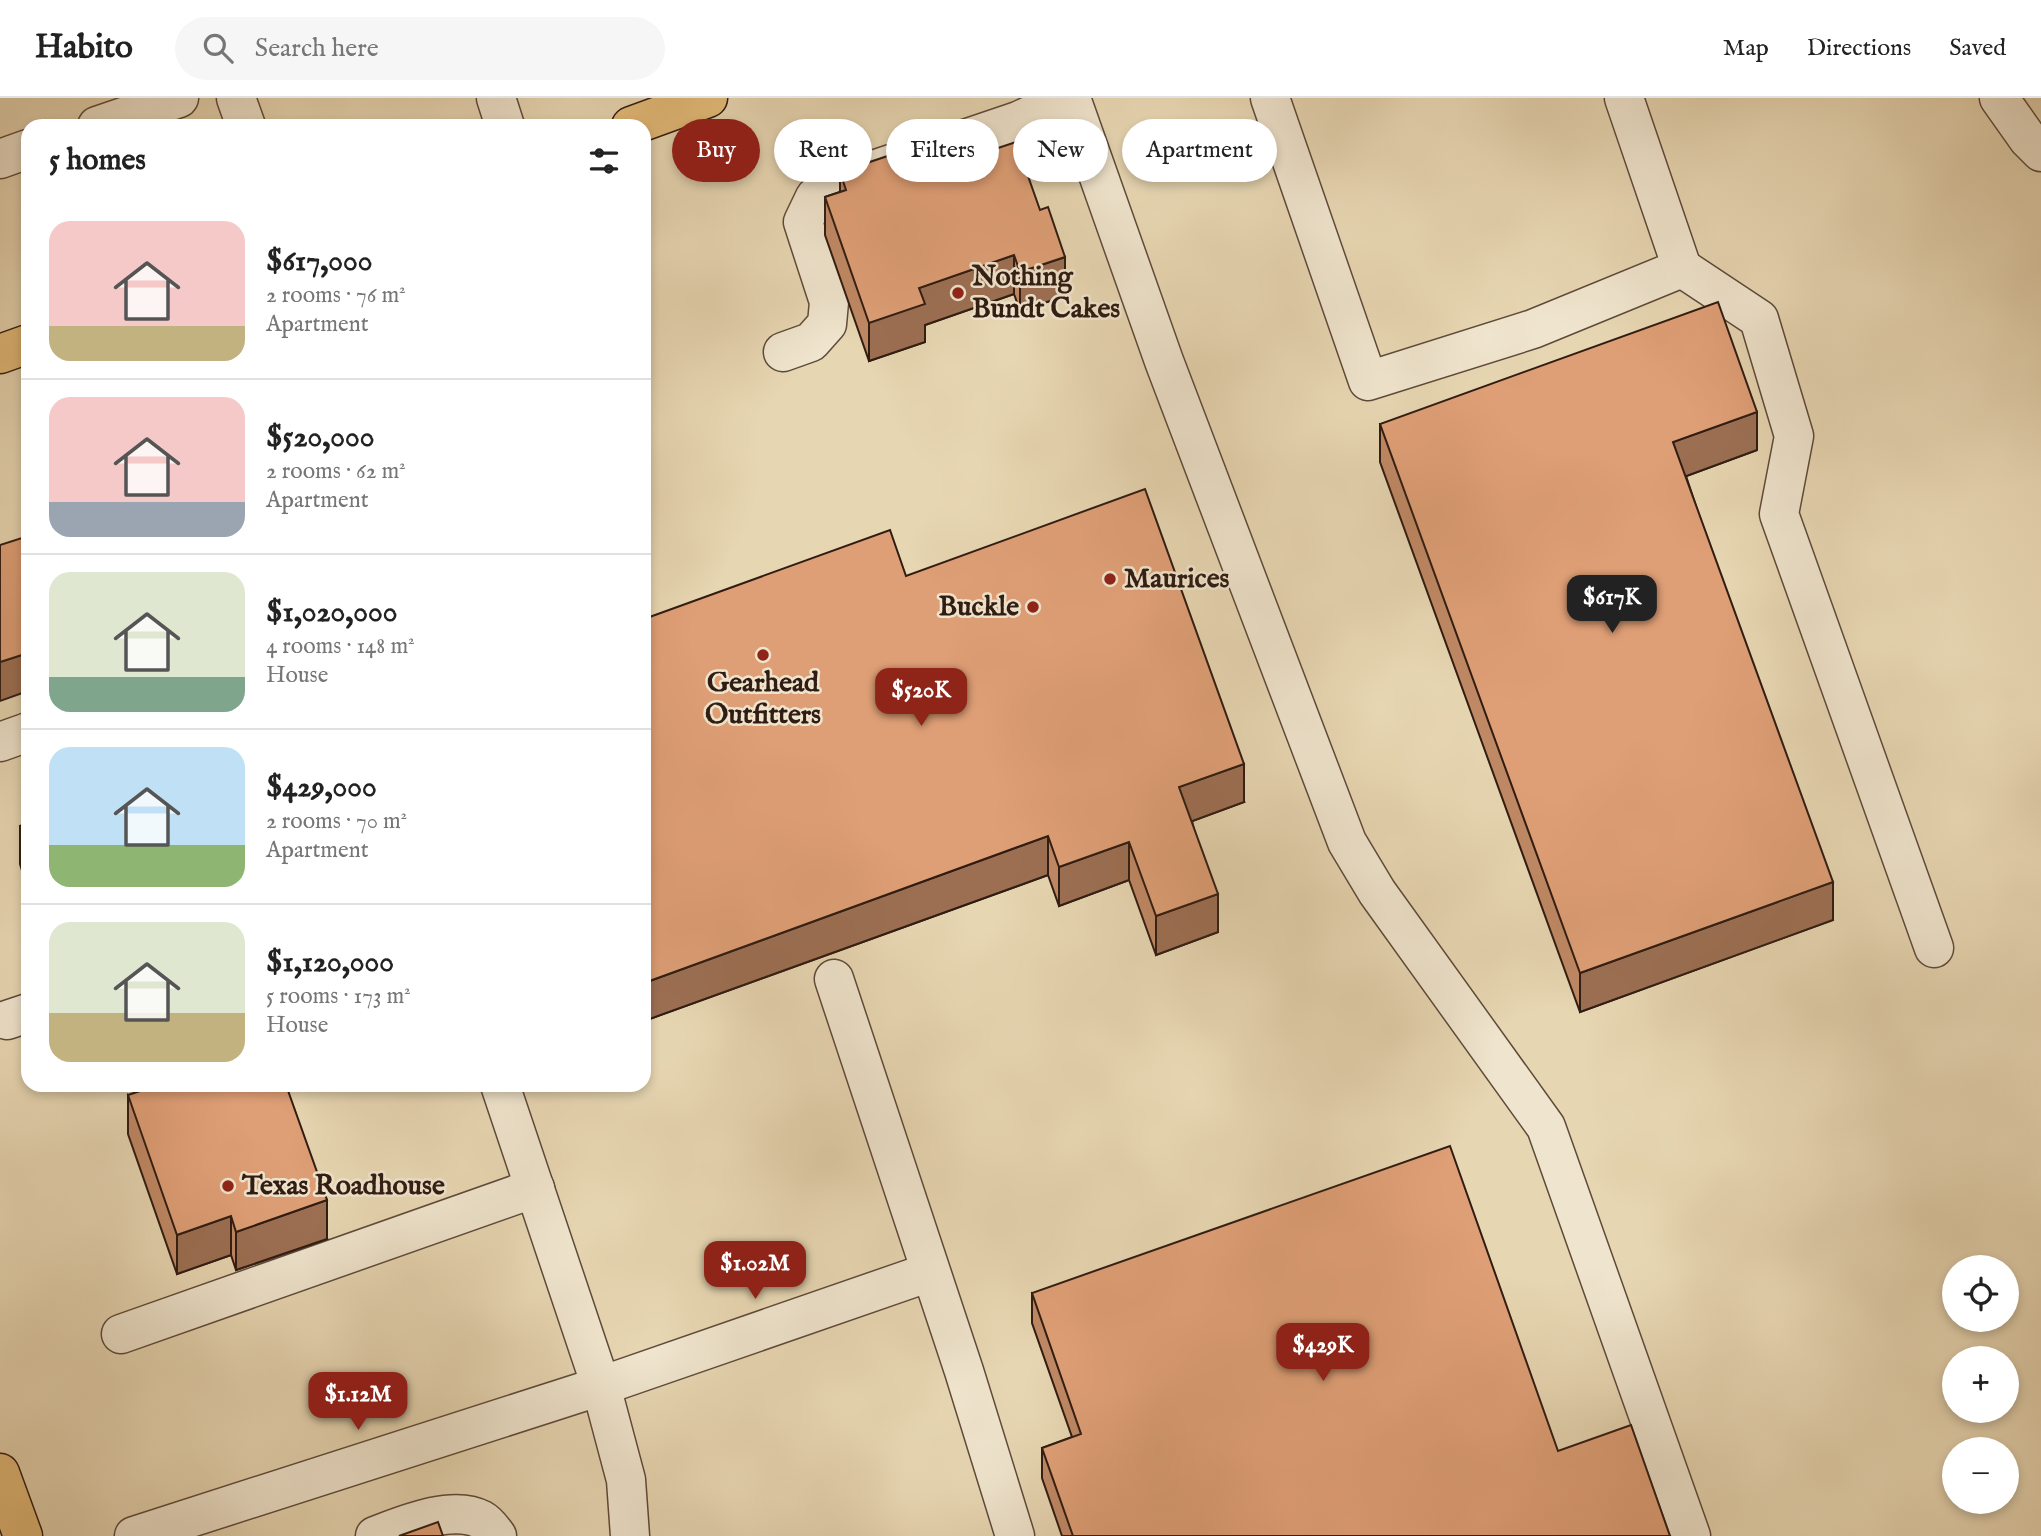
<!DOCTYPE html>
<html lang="en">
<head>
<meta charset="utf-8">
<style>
	:root { --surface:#fff; --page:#f6f6f6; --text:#222; --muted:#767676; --line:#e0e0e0; --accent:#8f2418 }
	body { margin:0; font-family:"IM FELL English",serif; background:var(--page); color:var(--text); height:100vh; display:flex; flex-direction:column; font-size:26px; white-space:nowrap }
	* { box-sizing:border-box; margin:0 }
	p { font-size:23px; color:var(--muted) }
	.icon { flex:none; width:38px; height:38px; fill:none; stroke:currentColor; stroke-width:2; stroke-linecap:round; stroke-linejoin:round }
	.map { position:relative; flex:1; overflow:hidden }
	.details { position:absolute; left:21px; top:21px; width:630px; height:973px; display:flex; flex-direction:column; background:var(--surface); border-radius:21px; box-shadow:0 4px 10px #0003 }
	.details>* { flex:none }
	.top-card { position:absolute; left:672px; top:21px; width:665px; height:63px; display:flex; gap:14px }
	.controls { position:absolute; left:1942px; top:1157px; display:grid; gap:14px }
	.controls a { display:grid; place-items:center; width:77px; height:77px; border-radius:50%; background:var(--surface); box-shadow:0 4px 10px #0003; font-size:35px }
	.price { position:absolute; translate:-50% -60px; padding:0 16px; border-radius:14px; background:var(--accent); color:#fff; font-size:23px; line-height:46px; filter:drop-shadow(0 2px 4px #0008) }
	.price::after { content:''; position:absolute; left:50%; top:42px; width:21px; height:16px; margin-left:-10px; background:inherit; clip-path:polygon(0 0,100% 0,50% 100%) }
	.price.active { background:#222; color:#fff }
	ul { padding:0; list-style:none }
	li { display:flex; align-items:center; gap:21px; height:175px; padding:0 28px }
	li+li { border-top:2px solid var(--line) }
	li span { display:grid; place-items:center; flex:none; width:196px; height:140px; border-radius:21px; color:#555 }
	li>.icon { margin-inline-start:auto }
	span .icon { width:84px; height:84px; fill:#fffc; stroke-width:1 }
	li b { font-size:30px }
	h2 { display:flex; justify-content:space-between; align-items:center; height:84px; padding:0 28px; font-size:30px }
	.chip { padding:0 24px; border-radius:32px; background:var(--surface); box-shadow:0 4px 10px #0003; font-size:24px; line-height:63px }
	.chip.active { background:var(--accent); color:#fff }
	header { display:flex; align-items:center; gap:42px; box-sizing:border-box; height:98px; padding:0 35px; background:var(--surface); border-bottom:2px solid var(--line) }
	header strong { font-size:33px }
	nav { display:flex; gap:38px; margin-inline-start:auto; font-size:24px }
	.search { width:490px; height:63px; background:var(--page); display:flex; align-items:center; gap:18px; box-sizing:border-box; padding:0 24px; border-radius:38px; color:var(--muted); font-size:26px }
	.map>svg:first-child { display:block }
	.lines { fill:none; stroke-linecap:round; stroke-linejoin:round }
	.minor-casing { stroke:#5e4a3a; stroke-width:41 }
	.major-casing { stroke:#301c12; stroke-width:41 }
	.minor { stroke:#efe4cd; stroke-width:38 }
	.major { stroke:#e4bb79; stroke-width:38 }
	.wall { fill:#c08965; stroke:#301c12; stroke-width:2 }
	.shaded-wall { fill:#9c6f53; stroke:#301c12; stroke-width:2 }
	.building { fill:#df9f76; stroke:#301c12; stroke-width:2 }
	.poi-dot { fill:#8f2418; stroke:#efe4cd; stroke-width:2.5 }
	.labels { text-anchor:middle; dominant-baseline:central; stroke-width:5; stroke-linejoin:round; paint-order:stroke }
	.poi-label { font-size:28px; font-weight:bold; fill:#301c12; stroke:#efe4cd; text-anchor:start }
</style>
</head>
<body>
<header>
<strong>Habito</strong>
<div class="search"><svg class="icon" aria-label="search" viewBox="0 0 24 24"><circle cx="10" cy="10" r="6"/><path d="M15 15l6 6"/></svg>Search here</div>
<nav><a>Map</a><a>Directions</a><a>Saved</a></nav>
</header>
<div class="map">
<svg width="2041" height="1438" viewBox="0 0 2041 1438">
	<rect width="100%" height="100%" fill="#e7d6b2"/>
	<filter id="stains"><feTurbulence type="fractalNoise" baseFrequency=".00286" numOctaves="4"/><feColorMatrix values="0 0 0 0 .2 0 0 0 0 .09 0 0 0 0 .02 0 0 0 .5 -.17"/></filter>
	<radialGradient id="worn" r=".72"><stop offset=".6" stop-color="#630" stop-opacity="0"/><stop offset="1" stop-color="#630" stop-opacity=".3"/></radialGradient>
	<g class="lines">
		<!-- minor casing -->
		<g class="minor-casing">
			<g id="minor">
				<path d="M236,0L246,28"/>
				<path d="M496,0L505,28"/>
				<path d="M1071,0L1164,263L1347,744L1377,794L1546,1029L1691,1438"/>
				<path d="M1270,0L1368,283L1533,231L1682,170L1624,0"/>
				<path d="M1999,0L2028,41L2041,54"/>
				<path d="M97,28L179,0"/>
				<path d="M0,61L28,51"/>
				<path d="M1682,170L1759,221L1794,338L1779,416L1934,850"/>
				<path d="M783,254L811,244L827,226L829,204L803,124L815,99L841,83L1018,23L1068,0"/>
				<path d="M0,644L28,634"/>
				<path d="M834,881L964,1273L1015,1438"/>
				<path d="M7,922L28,915"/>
				<path d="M500,987L601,1288L626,1382L630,1438"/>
				<path d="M121,1236L535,1090"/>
				<path d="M134,1438L601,1288L930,1174"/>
				<path d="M375,1438C404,1427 453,1406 482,1422C488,1425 493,1433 497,1438"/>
			</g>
		</g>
		<!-- major casing -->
		<g class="major-casing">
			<g id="major">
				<path d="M631,28L708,0"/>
				<path d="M0,256L28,246"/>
				<path d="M0,1375L23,1438"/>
			</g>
		</g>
		<!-- minor -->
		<use href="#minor" class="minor"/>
		<!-- major -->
		<use href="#major" class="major"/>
	</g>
	<!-- wall -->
	<g class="wall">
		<path d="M980,56L1065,198L1020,213L1014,196L925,227V244L869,263L825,137V99L840,94V74Z"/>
		<path d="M1380,326L1757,352L1686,378L1833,822L1580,914L1380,364Z"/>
		<path d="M906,478L1244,704L1192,723L1218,834L1156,857L1129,782L1059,808L1048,777L644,923V521Z"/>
		<path d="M28,725V792L20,766V728Z"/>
		<path d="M128,997L327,1141L236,1172L231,1157L177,1176L128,1036Z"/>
		<path d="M1032,1195L1558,1353L1670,1438H1062L1042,1380V1350L1072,1339L1032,1225Z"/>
	</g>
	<!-- shaded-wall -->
	<g class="shaded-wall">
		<path d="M1014,157V196L925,227V244L869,263V225L919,190Z"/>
		<path d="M1065,159V198L1020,213V174Z"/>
		<path d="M1757,314V352L1673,383V344Z"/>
		<path d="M28,555V593L0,603V564Z"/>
		<path d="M1244,666V704L1179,728V689Z"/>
		<path d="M1048,738V777L644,923V885Z"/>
		<path d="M1129,744V782L1059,808V769Z"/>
		<path d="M1833,784V822L1580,914V875Z"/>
		<path d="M1218,796V834L1156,857V818Z"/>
		<path d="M327,1102V1141L236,1172V1134Z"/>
		<path d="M231,1118V1157L177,1176V1137Z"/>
	</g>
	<!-- building -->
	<g class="building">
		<path d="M971,30L980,56L1016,44L1040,112L1048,109L1065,159L1020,174L1014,157L919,190L925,206L869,225L825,99L846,92L840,74Z"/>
		<path d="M1718,204L1757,314L1673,344L1833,784L1580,875L1380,326Z"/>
		<path d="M1145,391L1244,666L1179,689L1218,796L1156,818L1129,744L1059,769L1048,738L644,885V521L890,432L906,478Z"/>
		<path d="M28,438V555L0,564V447Z"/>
		<path d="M28,725V753L20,728Z"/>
		<path d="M158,987H286L327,1102L236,1134L231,1118L177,1137L128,997Z"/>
		<path d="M1450,1048L1558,1353L1631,1327L1670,1438H1073L1042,1350L1081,1336L1032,1195Z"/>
		<path d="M438,1424L443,1438H399Z"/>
	</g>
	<!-- markers -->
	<g class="poi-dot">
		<circle cx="958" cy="195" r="7"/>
		<circle cx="1110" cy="481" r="7"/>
		<circle cx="1033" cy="509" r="7"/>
		<circle cx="763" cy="557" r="7"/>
		<circle cx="228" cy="1088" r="7"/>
	</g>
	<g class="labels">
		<!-- poi labels -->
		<g class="poi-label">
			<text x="972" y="179">Nothing<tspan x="972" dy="32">Bundt Cakes</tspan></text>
			<text x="1124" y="481">Maurices</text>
			<text x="1019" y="509" text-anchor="end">Buckle</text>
			<text x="763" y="585" text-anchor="middle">Gearhead<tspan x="763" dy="32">Outfitters</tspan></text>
			<text x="242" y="1088">Texas Roadhouse</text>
		</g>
	</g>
	<rect width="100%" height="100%" filter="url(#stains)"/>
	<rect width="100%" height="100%" fill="url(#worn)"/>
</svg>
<div class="controls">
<a><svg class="icon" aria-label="locate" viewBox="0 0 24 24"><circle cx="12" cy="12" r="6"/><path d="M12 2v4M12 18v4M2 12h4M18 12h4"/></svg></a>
<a>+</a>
<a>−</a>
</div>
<b class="price active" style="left:1612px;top:537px">$617K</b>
<b class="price" style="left:921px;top:630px">$520K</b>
<b class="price" style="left:755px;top:1203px">$1.02M</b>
<b class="price" style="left:1323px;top:1285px">$429K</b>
<b class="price" style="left:358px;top:1334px">$1.12M</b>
<div class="top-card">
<a class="chip active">Buy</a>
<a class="chip">Rent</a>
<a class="chip">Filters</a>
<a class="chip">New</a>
<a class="chip">Apartment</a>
</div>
<section class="details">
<h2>5 homes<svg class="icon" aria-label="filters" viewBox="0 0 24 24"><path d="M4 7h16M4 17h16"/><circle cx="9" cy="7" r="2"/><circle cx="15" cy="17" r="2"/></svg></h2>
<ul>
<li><span style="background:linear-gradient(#f6c9c9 75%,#c2b280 0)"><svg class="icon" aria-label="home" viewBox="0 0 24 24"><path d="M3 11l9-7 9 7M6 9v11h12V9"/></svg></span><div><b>$617,000</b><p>2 rooms · 76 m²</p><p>Apartment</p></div></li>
<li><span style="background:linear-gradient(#f6c9c9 75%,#9aa5b1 0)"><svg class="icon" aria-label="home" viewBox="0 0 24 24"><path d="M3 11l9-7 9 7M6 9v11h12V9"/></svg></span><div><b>$520,000</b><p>2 rooms · 62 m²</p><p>Apartment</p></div></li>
<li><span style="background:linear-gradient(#dfe7d0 75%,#7fa58c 0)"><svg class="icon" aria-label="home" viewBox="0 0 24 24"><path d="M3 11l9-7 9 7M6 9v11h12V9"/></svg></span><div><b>$1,020,000</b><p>4 rooms · 148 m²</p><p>House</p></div></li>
<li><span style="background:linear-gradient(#bfe0f5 70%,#8fb573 0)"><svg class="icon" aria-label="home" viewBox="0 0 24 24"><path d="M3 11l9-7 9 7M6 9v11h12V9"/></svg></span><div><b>$429,000</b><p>2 rooms · 70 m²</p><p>Apartment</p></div></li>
<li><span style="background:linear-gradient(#dfe7d0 65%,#c2b280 0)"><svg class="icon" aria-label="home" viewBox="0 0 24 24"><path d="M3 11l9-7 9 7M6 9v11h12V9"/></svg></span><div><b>$1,120,000</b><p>5 rooms · 173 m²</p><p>House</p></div></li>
</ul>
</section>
</div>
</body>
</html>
